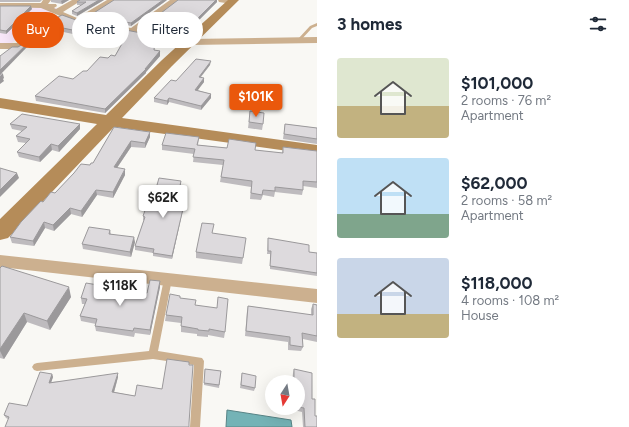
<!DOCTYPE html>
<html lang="en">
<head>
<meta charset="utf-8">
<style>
	:root { --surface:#fff; --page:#f2f2f3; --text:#1f2937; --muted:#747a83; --accent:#ea580c }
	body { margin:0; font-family:Figtree,sans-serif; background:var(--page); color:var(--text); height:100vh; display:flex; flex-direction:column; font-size:15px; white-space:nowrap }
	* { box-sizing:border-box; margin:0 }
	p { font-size:13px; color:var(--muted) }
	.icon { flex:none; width:22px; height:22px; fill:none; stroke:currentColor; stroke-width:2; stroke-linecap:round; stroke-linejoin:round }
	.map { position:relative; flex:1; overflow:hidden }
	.panel { display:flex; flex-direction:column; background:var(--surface); width:312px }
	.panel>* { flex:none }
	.hud { position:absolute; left:12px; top:12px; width:245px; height:36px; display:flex; gap:8px }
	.needle { width:26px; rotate:191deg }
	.tools { position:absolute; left:265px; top:375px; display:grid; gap:8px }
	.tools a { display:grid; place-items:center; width:40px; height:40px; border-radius:50%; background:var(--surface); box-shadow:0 4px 16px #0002; font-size:20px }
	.price { position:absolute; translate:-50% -34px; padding:0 9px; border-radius:4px; background:#fff; color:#222; font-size:13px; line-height:26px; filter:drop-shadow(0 1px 2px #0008) }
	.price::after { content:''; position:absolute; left:50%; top:24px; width:12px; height:9px; margin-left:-6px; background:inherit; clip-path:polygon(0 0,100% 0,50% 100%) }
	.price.selected { background:var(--accent); color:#fff }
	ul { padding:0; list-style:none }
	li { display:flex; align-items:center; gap:12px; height:100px; padding:0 20px }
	li span { display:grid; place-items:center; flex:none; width:112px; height:80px; border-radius:4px; color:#555 }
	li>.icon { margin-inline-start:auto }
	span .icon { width:48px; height:48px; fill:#fffc; stroke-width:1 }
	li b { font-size:17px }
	h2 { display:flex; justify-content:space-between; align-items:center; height:48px; padding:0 20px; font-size:17px }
	.tag { padding:0 14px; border-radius:18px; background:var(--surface); box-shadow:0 4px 16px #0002; font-size:14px; line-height:36px }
	.tag.selected { background:var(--accent); color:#fff }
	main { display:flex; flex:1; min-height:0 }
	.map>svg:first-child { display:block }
	.education { fill:#f9e8fa }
	.water { fill:#74b3b6; stroke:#588486 }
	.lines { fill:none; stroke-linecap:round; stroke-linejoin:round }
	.lane { fill:#ccb08f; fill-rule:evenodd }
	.street { fill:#ccb08f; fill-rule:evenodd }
	.secondary { fill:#b58c59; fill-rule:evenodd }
	.wall { fill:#bebbbe }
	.shaded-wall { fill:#9b999b }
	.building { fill:#dddadd; stroke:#9b999b }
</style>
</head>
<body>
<main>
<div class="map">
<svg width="317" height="427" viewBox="0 0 317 427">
	<rect width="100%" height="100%" fill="#f9f8f4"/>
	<!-- education -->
	<path class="education" d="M0,7L58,8L8,46H0Z"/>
	<!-- water -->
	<path class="water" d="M227,410L291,420L292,427H226Z"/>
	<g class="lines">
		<!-- lane -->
		<g class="lane">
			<path d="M317,23V26L312,28L300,41H298V39L310,26Z"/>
			<path d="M168,276L171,277L172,279L158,351L202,358L204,361L200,427H190L194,365L153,359L37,371L34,370L32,367L34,364L37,363L149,351L164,279L165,277Z"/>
		</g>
		<!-- street -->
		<g class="street">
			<path d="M43,0H51L48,4H56L57,6L54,8L56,9L72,0H82L63,12L77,18L107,0H116L85,20L131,28L170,0H179L140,30L190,39L317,37V43L190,45L77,23L41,8L0,7V3H41Z"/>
			<path d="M218,0H233L236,2L232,4L219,2Z"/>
			<path d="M0,43H18L23,46L18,49H0Z"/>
			<path d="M0,255L317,289V303L0,267Z"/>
		</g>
		<!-- secondary -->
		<path class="secondary" d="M228,0H239L172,66L122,118L317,145V155L114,127L8,238L0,240V219L97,124L0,108V98L106,115L162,60Z"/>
	</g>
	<!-- wall -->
	<g class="wall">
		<path d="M0,0H42L40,2H0Z"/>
		<path d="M51,0H69L62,4L51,2Z"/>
		<path d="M104,0L77,16L72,14V11L81,5H77V2Z"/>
		<path d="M167,0L131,26L89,19V16Z"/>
		<path d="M178,0H217V2L183,36L144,29V26Z"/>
		<path d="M0,6L32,9L6,34L0,33Z"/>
		<path d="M76,20L176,40V44L175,45L155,44L154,50L160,51V56L146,72V73L105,113L36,101L35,96L73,79L108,58L115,56L124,39L102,35L96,39L45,28L44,24Z"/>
		<path d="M210,65L201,77L204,82L197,90L211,94V98L201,110L169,102L167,105L154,102V98L176,81Z"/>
		<path d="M250,111L263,124L262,130L248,128Z"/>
		<path d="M10,124L80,129L59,152L52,150L40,162L19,157L17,152L26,143L18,142L16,136L22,131L12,129Z"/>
		<path d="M285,124L317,128V144L283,139Z"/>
		<path d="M114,127L150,132V137L145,148L131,147L117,168L125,175L113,198L97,195L82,217L71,214L54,231L45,228L34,246L12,243L10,237L43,202L55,193L90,165L93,163Z"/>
		<path d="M199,137L198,145L227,148L255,150L282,153L283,147L317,151V188L303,186V190L302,195L275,192L274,197L263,195L261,200L250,199L251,187L220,182L223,165L193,162L194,154L162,150V145Z"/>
		<path d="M181,185L178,195L186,196L185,200L172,259L153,256V253L135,250V246L144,220H143V216L151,206Z"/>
		<path d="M110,230L111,234L135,242L131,257L83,249L82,244Z"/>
		<path d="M268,238L309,252L317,253V276L270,269V254H267Z"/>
		<path d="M196,252L243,258L242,264L196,258Z"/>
		<path d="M0,268L71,297L50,330L27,322L4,359L0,358Z"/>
		<path d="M160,281V287L150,335L135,333L134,337L96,331L95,326L96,324L81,321L80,316L85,304H82L81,298L98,288L147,293Z"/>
		<path d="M180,298L195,305L225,332L224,338L208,335V337L197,336V334L181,332V323L165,321L166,315Z"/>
		<path d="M313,304L317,305V342L303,339V347L301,351L288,350V342L245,336L247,311L248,306L311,315V309Z"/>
		<path d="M189,365V423L8,419L6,418L4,415L27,406L52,374L53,377L51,382L118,377L114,392L135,396L162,389Z"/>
		<path d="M205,369L221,371L219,388L204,385Z"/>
		<path d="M294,369L312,399L317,427H303L302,412L294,410V408H298V382H292L293,373Z"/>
		<path d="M242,373L255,388L254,391L240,388Z"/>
	</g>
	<!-- shaded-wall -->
	<g class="shaded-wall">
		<path d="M63,0H69L62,4L61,1Z"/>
		<path d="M99,0H104L77,16V13Z"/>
		<path d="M163,0H167L131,26V23Z"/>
		<path d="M216,0H217V2L183,36V33Z"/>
		<path d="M31,6L32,9L6,34V31Z"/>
		<path d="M101,31L102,35L96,39V35Z"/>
		<path d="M29,42V45L0,75V70Z"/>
		<path d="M160,51V56L146,72V73L105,113V109L145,69Z"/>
		<path d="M211,61L210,65L198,80L199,77Z"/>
		<path d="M3,74L4,78L3,79L4,81L0,84V77Z"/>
		<path d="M204,78V82L195,94V90Z"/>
		<path d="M211,94V98L201,110V106Z"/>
		<path d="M169,98V102L167,105V101Z"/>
		<path d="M80,124V129L59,152L58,146Z"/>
		<path d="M150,132V137L145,148V143Z"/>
		<path d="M131,141V147L114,172V167Z"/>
		<path d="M51,144L52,150L40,162L39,157Z"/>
		<path d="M125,169V175L113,198V192Z"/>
		<path d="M17,173L19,178L0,197V190Z"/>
		<path d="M181,181V185L178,199V195Z"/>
		<path d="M96,190L97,195L82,217L81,211Z"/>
		<path d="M186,196L185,200L172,259V256Z"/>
		<path d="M70,208L71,214L54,231L53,225Z"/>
		<path d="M44,222L45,228L34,246L33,241Z"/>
		<path d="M134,237L135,242L131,257L130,252Z"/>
		<path d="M160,281V287L150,335V330Z"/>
		<path d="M69,287L71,297L50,330L47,321Z"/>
		<path d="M24,313L27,322L4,359L0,351V349Z"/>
		<path d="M118,373V377L113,396L112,392Z"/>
		<path d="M52,374L53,377L50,386L49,383Z"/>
	</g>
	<!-- building -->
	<g class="building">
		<path d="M80,0H99L77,13L72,11L86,2H77Z"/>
		<path d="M114,0H163L131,23L89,16Z"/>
		<path d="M178,0H216L183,33L144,26Z"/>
		<path d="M0,6H31L6,31L0,30Z"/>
		<path d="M62,15L76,20L176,40L175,41L155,40L154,50L160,51L145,69H146L105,109L35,96L59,76L73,79L83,71H87L100,57L108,58L111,55L115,56L127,35L101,31L96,35L44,24Z"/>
		<path d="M25,37L29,42L0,70V56L12,47H18L23,44L24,42L21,40Z"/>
		<path d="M196,59L211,61L199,77L204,78L195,90L211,94L201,106L169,98L167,101L154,98L171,80L176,81Z"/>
		<path d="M0,74H3L0,77Z"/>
		<path d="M250,111L264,113L263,124L249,122Z"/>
		<path d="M22,114L80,124L58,146L51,144L39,157L17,152L30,139L16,136L27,127L10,124Z"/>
		<path d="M285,124L317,128V139L284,134Z"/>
		<path d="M114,127L150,132L145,143L131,141L114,167L125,169L113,192L96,190L81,211L70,208L53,225L44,222L33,241L10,237L21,222L41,201L43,202L51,192L55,193L74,173L81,164L90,165L91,163H93Z"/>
		<path d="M166,133L199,137L197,145L227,148L229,139L256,143L255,150L283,153V147L317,151V182L303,181V190L275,187V191L263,190L262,195L251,193L252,181L221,177L224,160L193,157L195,149L162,145Z"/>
		<path d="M0,168L17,173L0,190Z"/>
		<path d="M159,178L181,181L178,195L186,196L172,256L153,253L154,249L135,246L145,217L143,216L147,205L151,206Z"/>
		<path d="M202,223L214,224L212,233L246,238L243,258L196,252Z"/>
		<path d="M89,227L110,230L109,234L134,237L130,252L82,244Z"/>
		<path d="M268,238L309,245V252L317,253V273L270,266L271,251H268Z"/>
		<path d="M2,266L69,287L47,321L24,313L0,349V268Z"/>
		<path d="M150,280L160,281L150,330L134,328L133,331L95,326L97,319L80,316L87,299L81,298L86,283L98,285L97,287L147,293Z"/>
		<path d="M170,294L180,296V298L196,300L195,305L217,308L218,297L228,299L225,332L209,329V331L198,330V329L181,326L182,317L166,315Z"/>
		<path d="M313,304L317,305V336L302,333L303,347L290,345V337L246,331L248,306L313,315Z"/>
		<path d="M167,359L189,362V365H193L189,423V427H5L9,417L4,415L9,403L27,406L40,372L52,374L49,383L118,373L112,392L135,396L137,385L162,389Z"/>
		<path d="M205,369L221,371L219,385L204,383Z"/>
		<path d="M294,369L312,373V399H315V416H317V427H305L304,408L298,407V382H294Z"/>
		<path d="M242,373L256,376L255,388L241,385Z"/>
	</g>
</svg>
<div class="tools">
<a><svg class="needle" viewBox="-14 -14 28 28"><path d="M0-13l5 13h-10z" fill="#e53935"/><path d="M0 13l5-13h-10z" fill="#747a83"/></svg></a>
</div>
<b class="price selected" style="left:256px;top:118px">$101K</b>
<b class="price" style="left:163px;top:219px">$62K</b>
<b class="price" style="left:120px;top:307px">$118K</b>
<div class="hud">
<a class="tag selected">Buy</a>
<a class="tag">Rent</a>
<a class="tag">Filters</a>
</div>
</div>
<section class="panel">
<h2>3 homes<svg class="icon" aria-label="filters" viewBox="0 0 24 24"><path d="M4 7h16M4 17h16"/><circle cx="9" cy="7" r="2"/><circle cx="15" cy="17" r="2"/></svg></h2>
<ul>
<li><span style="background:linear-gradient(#dfe7d0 60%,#c2b280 0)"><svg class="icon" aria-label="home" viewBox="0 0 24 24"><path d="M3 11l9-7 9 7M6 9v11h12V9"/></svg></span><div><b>$101,000</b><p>2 rooms · 76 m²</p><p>Apartment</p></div></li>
<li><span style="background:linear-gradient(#bfe0f5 70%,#7fa58c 0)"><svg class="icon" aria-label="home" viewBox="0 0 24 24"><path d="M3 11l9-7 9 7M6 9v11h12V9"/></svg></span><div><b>$62,000</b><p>2 rooms · 58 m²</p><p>Apartment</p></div></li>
<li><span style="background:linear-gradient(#c9d6e8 70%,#c2b280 0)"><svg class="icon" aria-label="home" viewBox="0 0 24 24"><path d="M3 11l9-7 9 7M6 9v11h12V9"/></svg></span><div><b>$118,000</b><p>4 rooms · 108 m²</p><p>House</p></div></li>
</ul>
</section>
</main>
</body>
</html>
